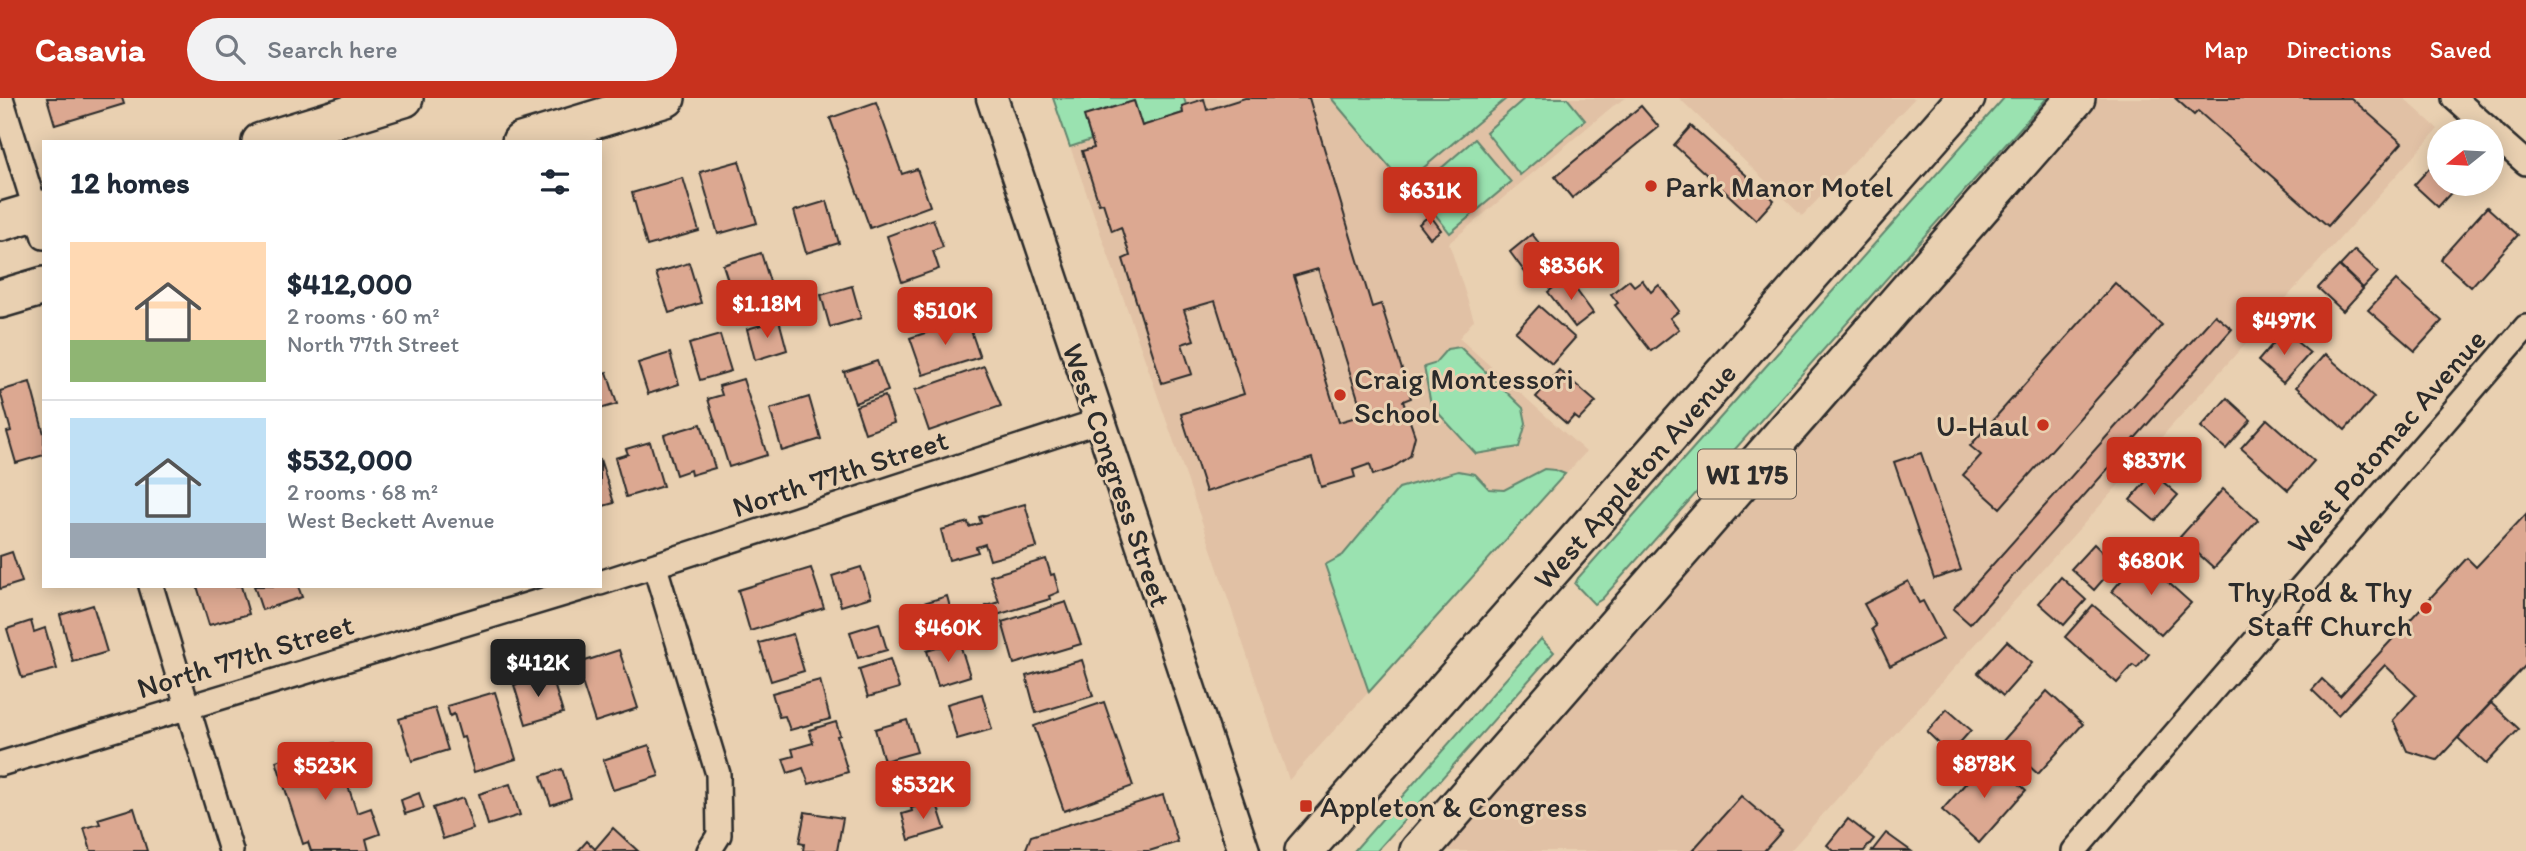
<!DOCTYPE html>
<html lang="en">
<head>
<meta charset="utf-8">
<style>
	:root { --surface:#fff; --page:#f2f2f3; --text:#1f2937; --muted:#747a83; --line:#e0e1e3; --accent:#c8321e }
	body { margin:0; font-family:Itim,sans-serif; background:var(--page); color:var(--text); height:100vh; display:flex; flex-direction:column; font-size:26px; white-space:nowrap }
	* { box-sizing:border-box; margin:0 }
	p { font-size:23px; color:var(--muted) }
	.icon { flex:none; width:38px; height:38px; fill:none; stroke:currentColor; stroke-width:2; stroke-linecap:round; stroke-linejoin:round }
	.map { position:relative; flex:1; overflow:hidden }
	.panel { position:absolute; left:42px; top:42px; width:560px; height:448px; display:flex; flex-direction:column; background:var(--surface); border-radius:0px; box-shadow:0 4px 18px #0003 }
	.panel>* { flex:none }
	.needle { width:46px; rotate:252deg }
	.controls { position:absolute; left:2427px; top:21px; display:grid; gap:14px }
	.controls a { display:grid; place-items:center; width:77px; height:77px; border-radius:50%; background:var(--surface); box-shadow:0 4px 18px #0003; font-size:35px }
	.price { position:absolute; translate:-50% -60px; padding:0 16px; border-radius:7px; background:var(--accent); color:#fff; font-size:23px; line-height:46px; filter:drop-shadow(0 2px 4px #0008) }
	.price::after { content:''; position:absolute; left:50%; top:42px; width:21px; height:16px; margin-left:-10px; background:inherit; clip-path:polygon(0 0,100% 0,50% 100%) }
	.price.on { background:#222; color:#fff }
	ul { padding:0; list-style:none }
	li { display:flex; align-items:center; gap:21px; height:175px; padding:0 28px }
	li+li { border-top:2px solid var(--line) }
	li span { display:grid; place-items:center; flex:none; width:196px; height:140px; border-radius:0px; color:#555 }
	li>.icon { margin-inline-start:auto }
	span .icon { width:84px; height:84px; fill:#fffc; stroke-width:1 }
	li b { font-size:30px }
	h2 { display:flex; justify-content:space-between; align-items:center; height:84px; padding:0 28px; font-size:30px }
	header { display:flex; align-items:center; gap:42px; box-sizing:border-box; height:98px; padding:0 35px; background:var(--accent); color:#fff }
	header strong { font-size:33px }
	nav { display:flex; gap:38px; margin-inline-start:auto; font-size:24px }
	.search { width:490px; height:63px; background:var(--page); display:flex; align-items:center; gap:18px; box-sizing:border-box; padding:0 24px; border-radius:38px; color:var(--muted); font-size:26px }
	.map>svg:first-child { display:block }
	.built { fill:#e1c1a5 }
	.green { fill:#9ae2b0; stroke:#62866e; stroke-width:2 }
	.building { fill:#dca891; stroke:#2b2b2b; stroke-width:2; fill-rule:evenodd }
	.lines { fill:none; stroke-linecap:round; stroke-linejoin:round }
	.minor-casing { stroke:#2b2b2b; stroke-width:28 }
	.tertiary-casing { stroke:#2b2b2b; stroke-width:35 }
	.primary-casing { stroke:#2b2b2b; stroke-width:42 }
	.minor { stroke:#e9d0b1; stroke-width:23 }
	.tertiary { stroke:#e9d0b1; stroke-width:30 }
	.primary { stroke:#e9d0b1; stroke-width:37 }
	.poi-dot { fill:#c8321e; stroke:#e9d0b1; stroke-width:2.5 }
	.labels { text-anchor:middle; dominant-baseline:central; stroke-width:6; stroke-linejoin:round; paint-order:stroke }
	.shield { fill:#e9d0b1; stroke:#645c53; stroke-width:2 }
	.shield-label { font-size:28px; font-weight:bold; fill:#2b2b2b }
	.poi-label { font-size:30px; fill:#2b2b2b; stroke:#e9d0b1; text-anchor:start }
	.street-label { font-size:30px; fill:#2b2b2b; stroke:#e9d0b1 }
</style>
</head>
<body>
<header>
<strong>Casavia</strong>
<div class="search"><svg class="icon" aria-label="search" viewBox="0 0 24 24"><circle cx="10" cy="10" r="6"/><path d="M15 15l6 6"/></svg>Search here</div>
<nav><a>Map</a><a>Directions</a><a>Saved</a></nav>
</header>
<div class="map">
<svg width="2526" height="753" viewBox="0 0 2526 753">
	<rect width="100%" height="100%" fill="#e9d0b1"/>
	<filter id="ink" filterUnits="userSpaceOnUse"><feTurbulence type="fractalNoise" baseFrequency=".0143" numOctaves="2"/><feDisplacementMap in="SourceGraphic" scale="14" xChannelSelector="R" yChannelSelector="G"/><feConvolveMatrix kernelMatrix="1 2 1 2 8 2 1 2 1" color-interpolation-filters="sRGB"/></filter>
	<g filter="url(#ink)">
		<!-- built -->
		<g class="built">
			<path d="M1053,0H1626L1613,8L1449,145L1474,222L1459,240L1586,354L1289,682L1200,418Z"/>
			<path d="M1679,0H1915L1802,118Z"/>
			<path d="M2092,0H2404L2438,31L1790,753H1419Z"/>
		</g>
		<!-- green -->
		<g class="green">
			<path d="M1053,0H1184L1186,7L1182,8L1183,15L1142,28L1134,3L1085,18L1091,42L1070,49Z"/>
			<path d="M1331,0H1507L1404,86Z"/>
			<path d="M1525,0H1567L1585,22L1520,77L1486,34Z"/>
			<path d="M2004,0H2047L1602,501L1594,506L1575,486L1578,480Z"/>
			<path d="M1475,41L1511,84L1450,135L1416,92Z"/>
			<path d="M1460,249L1523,310L1526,325L1519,349L1476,356L1431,307L1424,269L1434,266L1447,251Z"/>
			<path d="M1544,371L1555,372L1565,376L1369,594L1325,467L1343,457L1399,390L1458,373L1475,376L1489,391L1504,392Z"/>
			<path d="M1541,541L1554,554L1377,753H1354Z"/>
		</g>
		<!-- building -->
		<g class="building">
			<path d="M47,0H122L124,6L55,27Z"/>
			<path d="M1245,0H1309L1372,209L1381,206L1411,300L1403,303L1415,338L1410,358L1391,371L1373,377L1370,366L1353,372L1355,379L1321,389L1312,360L1206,394L1181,316L1244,296L1215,203L1184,212L1194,242L1182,246L1192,276L1162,285L1123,161L1130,158L1121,129L1112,133L1103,105L1099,106L1082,53L1094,50L1084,18L1134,3L1142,28L1183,15L1182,8L1204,1L1207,12ZM1318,171L1363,317L1339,324L1294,178Z"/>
			<path d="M2175,0H2351L2402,45L2328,128L2198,13L2194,17Z"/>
			<path d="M876,4L902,76L917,71L930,108L870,130L830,20Z"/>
			<path d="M1641,8L1659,29L1572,100L1555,79Z"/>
			<path d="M1691,28L1774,102L1756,122L1674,47Z"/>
			<path d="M2437,62L2440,64V86H2459L2438,109L2414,87Z"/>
			<path d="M739,63L757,125L718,136L700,74Z"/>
			<path d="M683,80L699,133L647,148L632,95Z"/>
			<path d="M827,103L839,145L806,155L794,113Z"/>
			<path d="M2487,109L2518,137L2471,189L2441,162L2443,158Z"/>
			<path d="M1430,117L1441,132L1430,140L1419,126Z"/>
			<path d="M933,121L943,149L933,153L939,171L902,184L887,138Z"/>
			<path d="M1532,136L1559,171L1535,188L1510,154Z"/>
			<path d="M2355,152L2378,174L2363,190L2340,168Z"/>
			<path d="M761,155L771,187L733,198L723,167Z"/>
			<path d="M689,165L701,205L669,215L656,175Z"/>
			<path d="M2339,168L2363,191L2343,213L2318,190Z"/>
			<path d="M1567,179L1593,215L1575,229L1548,194Z"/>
			<path d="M1629,182L1634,188L1642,182L1651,194L1659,187L1679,213L1670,220L1679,231L1651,253L1615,207L1618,205L1611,196Z"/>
			<path d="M2396,182L2442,223L2415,253L2368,212Z"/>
			<path d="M2115,185L2162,227L2000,410L1963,377L1981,357L1970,348Z"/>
			<path d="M852,188L861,220L830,229L821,197Z"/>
			<path d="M1539,208L1575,240L1552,266L1515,234Z"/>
			<path d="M2215,217L2232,231L1970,526L1953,511Z"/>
			<path d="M967,221L980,259L923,277L910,240Z"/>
			<path d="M779,222L787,252L755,262L747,231Z"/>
			<path d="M2284,233L2310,255L2283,285L2258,263Z"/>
			<path d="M720,237L731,273L700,282L689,246Z"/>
			<path d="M670,255L679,286L648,296L638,265Z"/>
			<path d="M2325,256L2374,299L2345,332L2296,289Z"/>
			<path d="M877,263L888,293L855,305L844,274Z"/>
			<path d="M984,268L1001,308L929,333L915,292Z"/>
			<path d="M1559,272L1596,304L1579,322L1574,318L1567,326L1536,299Z"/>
			<path d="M607,274L617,306L600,311V276Z"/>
			<path d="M743,281L767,357L729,369L708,301L722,297L719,288Z"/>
			<path d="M30,284L44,336V357L16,365L7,334L11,333L0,293Z"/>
			<path d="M885,298L894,325L865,335L856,308Z"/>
			<path d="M809,299L821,341L782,353L770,311Z"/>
			<path d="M2227,300L2251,322L2226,351L2201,329Z"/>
			<path d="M2267,321L2314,363L2288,392L2241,350Z"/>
			<path d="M701,326L715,370L691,377L690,372L676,377L664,337Z"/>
			<path d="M650,344L663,388L626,399L615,360L628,356L626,351Z"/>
			<path d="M1921,355L1961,472L1934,481L1894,364Z"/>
			<path d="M600,361L614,405L600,409Z"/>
			<path d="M2153,375L2178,397L2155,423L2130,402Z"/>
			<path d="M2223,391L2258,422L2214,470L2180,439Z"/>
			<path d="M1025,406L1037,449L990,462L985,446L976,449L978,454L949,462L941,432L968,424L969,429L981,425L979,419Z"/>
			<path d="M2526,416V567L2437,662L2407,653L2393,622L2416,597L2385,567L2338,617L2312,592L2322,581L2340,598L2467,460L2476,469Z"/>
			<path d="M2094,446L2116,467L2094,492L2071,471Z"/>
			<path d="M12,454L22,484L0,491V458Z"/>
			<path d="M2141,460L2191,505L2161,537L2112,493Z"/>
			<path d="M1046,461L1051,477L1054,476L1059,494L1049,498L1050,501L990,519L986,508L999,504L990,478Z"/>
			<path d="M861,469L871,499L841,508L832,478Z"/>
			<path d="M811,470L824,510L750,533L738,492Z"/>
			<path d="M2061,479L2086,502L2064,527L2039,505Z"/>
			<path d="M1908,483L1919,505L1923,503L1943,541L1890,568L1872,531L1876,528L1864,506Z"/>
			<path d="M197,488H241L249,516L209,527Z"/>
			<path d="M254,488H298L302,499L262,512Z"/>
			<path d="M947,498L955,528L925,537L917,507Z"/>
			<path d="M1066,504L1081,546L1014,566L1002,524Z"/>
			<path d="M93,507L107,554L73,564L60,517Z"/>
			<path d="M2093,507L2149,556L2137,570L2133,567L2117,585L2065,539Z"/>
			<path d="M31,523L34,534L45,530L57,571L22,580L7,531Z"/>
			<path d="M879,525L887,552L858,560L850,534Z"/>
			<path d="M793,536L804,573L771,583L759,545Z"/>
			<path d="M959,543L970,578L938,588L927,553Z"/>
			<path d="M2007,543L2032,565L2003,598L1978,575Z"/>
			<path d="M619,552L638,610L595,624L576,566Z"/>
			<path d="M890,561L899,590L868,599L859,571Z"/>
			<path d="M1082,562L1093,598L1036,615L1026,578Z"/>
			<path d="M551,576L563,615L526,626L514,587Z"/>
			<path d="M820,582L830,621L790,632L785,618L779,619L772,595Z"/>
			<path d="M2047,593L2083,626L2038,676L2002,644Z"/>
			<path d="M495,594L516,661L474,674L464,639L461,640L454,616L450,618L447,608Z"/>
			<path d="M982,596L992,631L957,641L947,606Z"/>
			<path d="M1104,604L1133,688L1064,713L1034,628Z"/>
			<path d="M2491,605L2519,631L2486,666L2458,640Z"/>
			<path d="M435,610L448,652L412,663L399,621Z"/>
			<path d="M1947,611L1971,632L1950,656L1927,634Z"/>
			<path d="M907,622L917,654L884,663L875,631Z"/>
			<path d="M836,624L840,637L837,638L848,674L809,686L803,670L788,675L783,661L794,658L792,651L813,645L809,632Z"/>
			<path d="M334,645L357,715L371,710L380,736L366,741L369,753H311L308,744L303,746L276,663Z"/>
			<path d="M649,647L659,678L613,692L603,662Z"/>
			<path d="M1989,659L2026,692L1979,745L1942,712Z"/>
			<path d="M562,671L571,700L551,707L541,678Z"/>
			<path d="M510,686L520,717L488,727L479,696Z"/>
			<path d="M419,695L424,710L405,716L401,702Z"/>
			<path d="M1163,697L1178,744L1149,753H1025L1031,738Z"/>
			<path d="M1741,698L1782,733L1764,753H1692Z"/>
			<path d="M463,700L473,731L443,741L433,710Z"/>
			<path d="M936,703L945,731L909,742L902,716L912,713L911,710Z"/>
			<path d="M134,710L147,753H91L84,730L100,726L98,721Z"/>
			<path d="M805,714L843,720L837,753H803L804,746L799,745Z"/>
			<path d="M1848,721L1874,741L1864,753H1834L1827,747Z"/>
			<path d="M613,730L638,753H578L587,743L595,751Z"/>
			<path d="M1886,735L1911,753H1872Z"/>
		</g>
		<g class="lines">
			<!-- minor casing -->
			<g class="minor-casing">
				<g id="minor">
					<path d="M1,0L44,139"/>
					<path d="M2454,0L2491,33"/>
					<path d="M2492,35L2526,65"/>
					<path d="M655,469L718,676L719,737L709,753"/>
					<path d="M600,485L1099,323"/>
					<path d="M151,488L231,753"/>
					<path d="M0,666L590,488"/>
					<path d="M2074,753L2526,229"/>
				</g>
			</g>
			<!-- tertiary casing -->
			<g class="tertiary-casing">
				<path id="tertiary" d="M992,0L1244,753"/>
			</g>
			<!-- primary casing -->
			<g class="primary-casing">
				<g id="primary">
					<path d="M261,44L404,0"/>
					<path d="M521,44L666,0"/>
					<path d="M0,124L44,111"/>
					<path d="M0,201L44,188"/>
					<path id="s1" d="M1304,753L1966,0"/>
					<path d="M1419,753L2076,0"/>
				</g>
			</g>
			<!-- minor -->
			<use href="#minor" class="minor"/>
			<!-- tertiary -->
			<use href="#tertiary" class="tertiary"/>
			<!-- primary -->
			<use href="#primary" class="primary"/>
		</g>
	</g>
	<!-- markers -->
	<g class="poi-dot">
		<circle cx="1651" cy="88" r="7"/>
		<circle cx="1340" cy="297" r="7"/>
		<circle cx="2043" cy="327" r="7"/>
		<circle cx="2426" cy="510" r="7"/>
		<rect x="1299" y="701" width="14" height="14" rx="3.5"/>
	</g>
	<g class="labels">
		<!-- shield labels -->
		<rect class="shield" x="1698" y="351.5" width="98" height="49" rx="5"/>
		<g class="shield-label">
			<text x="1747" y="376">WI 175</text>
		</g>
		<!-- poi labels -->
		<g class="poi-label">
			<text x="1665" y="88">Park Manor Motel</text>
			<text x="1354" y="280">Craig Montessori<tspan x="1354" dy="34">School</tspan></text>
			<text x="2029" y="327" text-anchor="end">U-Haul</text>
			<text x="2412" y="493" text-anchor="end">Thy Rod &amp; Thy<tspan x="2412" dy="34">Staff Church</tspan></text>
			<text x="1320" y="708">Appleton &amp; Congress</text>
		</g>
		<!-- street labels -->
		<g class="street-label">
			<text transform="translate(2386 343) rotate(-49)">West Potomac Avenue</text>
			<text transform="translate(840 375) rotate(-18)">North 77th Street</text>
			<text transform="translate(1117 377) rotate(71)">West Congress Street</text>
			<text stroke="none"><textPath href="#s1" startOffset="500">West Appleton Avenue</textPath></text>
			<text transform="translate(245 558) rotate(-17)">North 77th Street</text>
		</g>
	</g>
</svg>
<div class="controls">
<a><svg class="needle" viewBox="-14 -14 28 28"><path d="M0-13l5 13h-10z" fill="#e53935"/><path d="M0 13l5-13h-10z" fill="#747a83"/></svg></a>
</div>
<b class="price" style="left:1430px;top:129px">$631K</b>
<b class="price" style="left:1571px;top:204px">$836K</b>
<b class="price" style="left:767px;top:242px">$1.18M</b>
<b class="price" style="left:945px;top:249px">$510K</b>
<b class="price" style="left:2284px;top:259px">$497K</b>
<b class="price" style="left:2154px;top:399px">$837K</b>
<b class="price" style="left:2151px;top:499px">$680K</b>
<b class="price" style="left:948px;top:566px">$460K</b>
<b class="price on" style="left:538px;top:601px">$412K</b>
<b class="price" style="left:1984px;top:702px">$878K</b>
<b class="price" style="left:325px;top:704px">$523K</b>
<b class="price" style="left:923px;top:723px">$532K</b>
<section class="panel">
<h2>12 homes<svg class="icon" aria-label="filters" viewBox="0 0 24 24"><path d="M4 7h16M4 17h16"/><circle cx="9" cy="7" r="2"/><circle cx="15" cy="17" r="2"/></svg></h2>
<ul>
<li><span style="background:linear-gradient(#ffd9b3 70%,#8fb573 0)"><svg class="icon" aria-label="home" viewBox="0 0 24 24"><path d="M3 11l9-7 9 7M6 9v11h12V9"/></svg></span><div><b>$412,000</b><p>2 rooms · 60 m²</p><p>North 77th Street</p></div></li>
<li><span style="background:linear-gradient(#bfe0f5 75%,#9aa5b1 0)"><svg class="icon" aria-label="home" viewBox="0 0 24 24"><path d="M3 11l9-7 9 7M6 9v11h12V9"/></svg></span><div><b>$532,000</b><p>2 rooms · 68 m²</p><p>West Beckett Avenue</p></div></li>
</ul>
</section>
</div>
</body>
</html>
